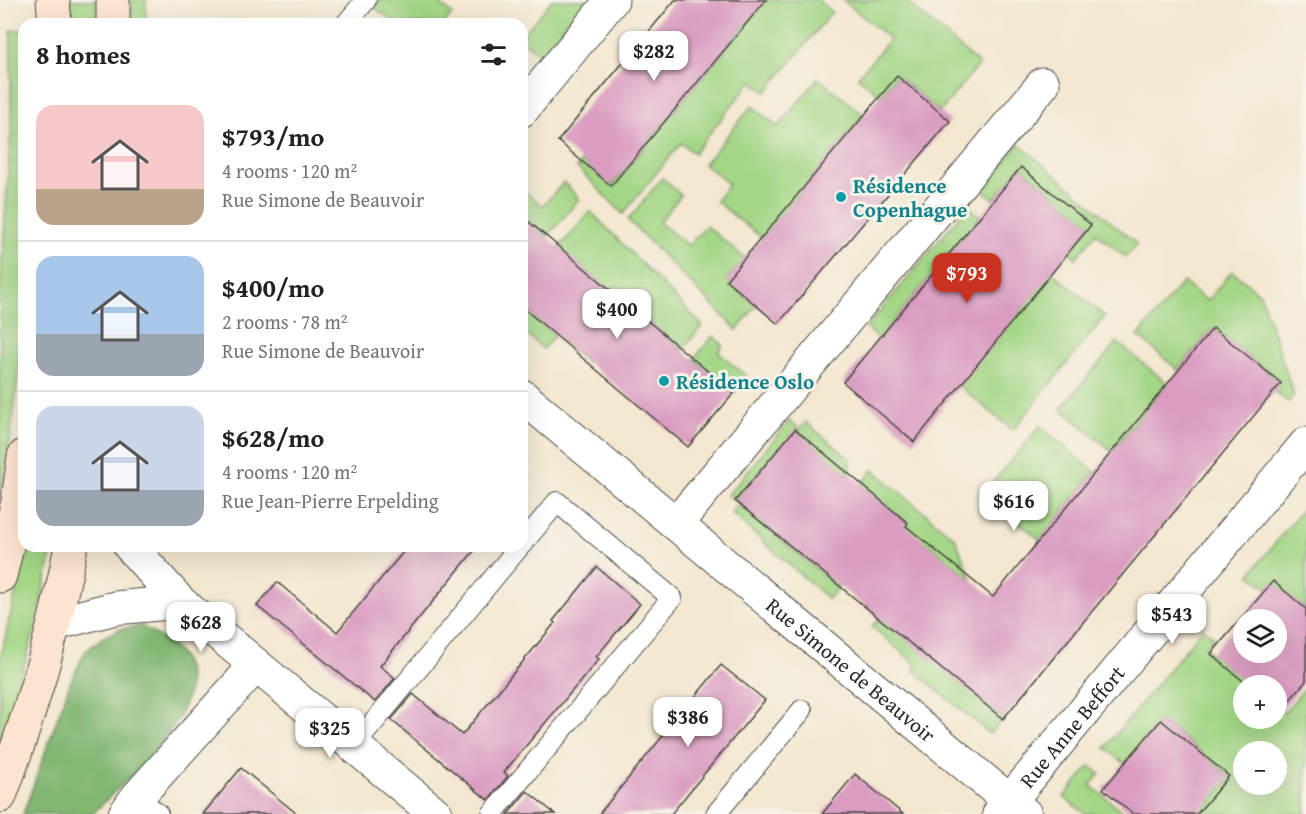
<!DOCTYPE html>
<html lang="en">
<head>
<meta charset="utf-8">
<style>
	:root { --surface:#fff; --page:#f6f6f6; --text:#222; --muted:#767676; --line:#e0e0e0; --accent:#c8321e }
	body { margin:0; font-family:"Gentium Book Plus",serif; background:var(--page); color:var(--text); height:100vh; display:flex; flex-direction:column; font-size:22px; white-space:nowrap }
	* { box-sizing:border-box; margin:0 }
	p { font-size:20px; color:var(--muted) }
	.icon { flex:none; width:33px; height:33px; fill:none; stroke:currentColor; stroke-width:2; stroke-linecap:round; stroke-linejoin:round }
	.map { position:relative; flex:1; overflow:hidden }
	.details { position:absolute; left:18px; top:18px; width:510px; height:534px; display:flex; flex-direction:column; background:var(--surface); border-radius:18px; box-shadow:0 6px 24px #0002 }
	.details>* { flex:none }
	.buttons { position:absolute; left:1233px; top:609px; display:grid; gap:12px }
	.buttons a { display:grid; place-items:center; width:54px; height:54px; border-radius:50%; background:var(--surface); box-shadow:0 6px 24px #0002; font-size:30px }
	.price { position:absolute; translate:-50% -51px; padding:0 14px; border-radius:12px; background:#fff; color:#222; font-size:20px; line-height:39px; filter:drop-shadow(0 2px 3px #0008) }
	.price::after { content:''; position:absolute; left:50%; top:36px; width:18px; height:14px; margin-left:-9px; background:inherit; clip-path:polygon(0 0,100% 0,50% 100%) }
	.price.current { background:var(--accent); color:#fff }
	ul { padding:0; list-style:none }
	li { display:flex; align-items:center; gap:18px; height:150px; padding:0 18px }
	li+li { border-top:2px solid var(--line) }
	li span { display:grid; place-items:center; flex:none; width:168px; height:120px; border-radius:18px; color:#555 }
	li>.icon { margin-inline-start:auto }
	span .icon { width:72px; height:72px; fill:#fffc; stroke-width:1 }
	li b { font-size:26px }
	h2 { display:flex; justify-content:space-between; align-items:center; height:72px; padding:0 18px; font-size:26px }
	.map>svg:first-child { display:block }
	.green { fill:#a3d685; stroke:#678058; stroke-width:1.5; fill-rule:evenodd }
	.forest { fill:#82b772; stroke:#56714e; stroke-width:1.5 }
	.building { fill:#da9cc1; fill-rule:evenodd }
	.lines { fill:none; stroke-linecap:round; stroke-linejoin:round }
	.service-casing { stroke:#494744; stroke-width:22 }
	.minor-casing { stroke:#494744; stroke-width:35 }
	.secondary-casing { stroke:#494744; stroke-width:35 }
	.service { stroke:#fff; stroke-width:20 }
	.minor { stroke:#fff; stroke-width:33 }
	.secondary { stroke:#fce5d0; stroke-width:33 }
	.culture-dot { fill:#0f9aa8; stroke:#f7f3e8; stroke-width:2 }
	.labels { text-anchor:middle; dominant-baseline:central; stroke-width:6; stroke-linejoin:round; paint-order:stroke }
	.culture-label { font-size:21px; font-weight:bold; fill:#0d838f; stroke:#f7f3e8; text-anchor:start }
	.street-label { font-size:21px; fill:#2b2b2b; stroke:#f7f3e8 }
</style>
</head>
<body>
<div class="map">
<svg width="1306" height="814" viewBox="0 0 1306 814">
	<rect width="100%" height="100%" fill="#f7f3e8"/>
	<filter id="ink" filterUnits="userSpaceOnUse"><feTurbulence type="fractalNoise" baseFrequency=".0167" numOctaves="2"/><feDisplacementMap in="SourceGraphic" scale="12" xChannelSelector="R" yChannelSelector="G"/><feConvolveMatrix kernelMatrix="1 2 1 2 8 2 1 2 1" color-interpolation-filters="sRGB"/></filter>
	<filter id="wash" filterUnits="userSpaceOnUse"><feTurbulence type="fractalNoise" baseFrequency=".008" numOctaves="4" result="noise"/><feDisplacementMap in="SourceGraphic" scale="24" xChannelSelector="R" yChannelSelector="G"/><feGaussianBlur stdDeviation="1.35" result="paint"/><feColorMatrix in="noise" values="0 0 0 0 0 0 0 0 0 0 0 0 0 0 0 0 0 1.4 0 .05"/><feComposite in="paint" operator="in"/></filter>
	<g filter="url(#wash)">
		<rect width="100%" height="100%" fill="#f3e7cf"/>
		<!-- green -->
		<g class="green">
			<path d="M70,0H96L97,24H71Z"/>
			<path d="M131,0H146V24H132Z"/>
			<path d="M373,0H435L452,14L444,24H398L369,4Z"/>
			<path d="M552,0H586L540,55L522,40V36Z"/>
			<path d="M766,0H818L832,12L766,92L751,81L694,153L681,143L623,214L577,167L582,161L612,186Z"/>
			<path d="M843,0H905L979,64L940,112L897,76L881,96L858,77L890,39Z"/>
			<path d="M11,30H24V317L14,411L0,500V292L11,132Z"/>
			<path d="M818,78L864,115L762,238L716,201L729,184L704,164L752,106L778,127Z"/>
			<path d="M1019,144L1137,244L1126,257L1096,233L1076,258L1069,252L1091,225L1021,167L994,199L982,189Z"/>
			<path d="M662,178L681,195L659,222L688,246L706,226L745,258L726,280L756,306L737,330L628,220Z"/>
			<path d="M564,182L579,199L547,237L522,216V189L543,206Z"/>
			<path d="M968,206L980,216L879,339L866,328Z"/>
			<path d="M590,211L702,325L683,350L630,306L586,362L559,339L604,285L559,248Z"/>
			<path d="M1232,271L1260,294L1294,395L1288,402L1274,391L1280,382L1213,328L1178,370L1138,336L1183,282L1207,301Z"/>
			<path d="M1052,272L1105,316L1013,430L959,386Z"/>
			<path d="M522,307L555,335L543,349L522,330Z"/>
			<path d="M713,336L723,345L718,352L747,377L734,393L694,359Z"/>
			<path d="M1117,342L1167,383L1112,451L1061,409Z"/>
			<path d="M789,421L800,429L806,422L850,459V476L795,430L735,501L728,495Z"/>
			<path d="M1040,426L1095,472L1040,540L984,493Z"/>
			<path d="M873,470L955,538L972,580L925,542L858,585L861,485Z"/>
			<path d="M738,504L838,587L828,599L731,513Z"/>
			<path d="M1306,505V609L1273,582L1267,588L1250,574Z"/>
			<path d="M27,546H53L36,626L0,744V659Z"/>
			<path d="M880,617L1003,719L990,734L913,670L917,665L872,627Z"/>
			<path d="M1203,628L1214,637L1205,648L1251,685L1244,686V718H1276L1277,707L1284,713L1306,687V814H1200L1231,777L1161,720L1125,764L1105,748ZM1244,752H1276V784H1244Z"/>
			<path d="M1090,766L1100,774L1090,785L1126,814H1085L1064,797Z"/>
		</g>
		<!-- forest -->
		<path class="forest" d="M142,626C155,635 173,644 182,657C216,709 123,779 93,814H23L70,683L85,652L102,638L120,629Z"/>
		<g id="blocks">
			<!-- building -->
			<g class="building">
				<path d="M675,0H766L611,186L558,141Z"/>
				<path d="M897,76L950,121L778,324L726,280Z"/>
				<path d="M1021,167L1091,225L914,442L843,382Z"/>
				<path d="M522,216L734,393L688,447L522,307Z"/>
				<path d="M1213,328L1281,383L1003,719L735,501L795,429L908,523L906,526L993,597Z"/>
				<path d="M408,546H478L380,666L395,678L375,702L257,606L277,582L337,632Z"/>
				<path d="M597,567L640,604L596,657L599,659L504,772L508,776L488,800L391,720L413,694L462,735L555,623L553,621Z"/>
				<path d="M1273,581L1306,609V681L1276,716V686H1249L1211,654ZM1244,620H1276V652H1244Z"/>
				<path d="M721,665L765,700L742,728L671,814H599Z"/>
				<path d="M1161,720L1229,776L1197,814H1133L1103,789Z"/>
				<path d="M241,768L268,790L297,814H203Z"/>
				<path d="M855,774L903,814H822Z"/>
				<path d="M527,791L555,814H508Z"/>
			</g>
		</g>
	</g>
	<g filter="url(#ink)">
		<use href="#blocks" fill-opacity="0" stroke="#494744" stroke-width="1.5"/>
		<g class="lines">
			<!-- service casing -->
			<g class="service-casing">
				<g id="service">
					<path d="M346,24L366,0"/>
					<path d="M354,746L520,546"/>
					<path d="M137,797L158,814"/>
					<path d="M492,814L672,598L557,502L522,544"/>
					<path d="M716,814L802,710"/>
				</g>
			</g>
			<!-- minor casing -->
			<g class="minor-casing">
				<g id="minor">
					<path d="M522,110L612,0"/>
					<path id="s1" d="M522,396L1025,814"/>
					<path d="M676,524L1043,84"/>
					<path d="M130,546L180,602L436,814"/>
					<path d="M54,624L115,608L180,602"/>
					<path d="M125,814L137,797L256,665"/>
					<path id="s2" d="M999,814L1306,444"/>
				</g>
			</g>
			<!-- secondary casing -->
			<g class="secondary-casing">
				<g id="secondary">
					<path d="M53,0L55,24"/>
					<path d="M113,0V24"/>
					<path d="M0,576L18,501L24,456"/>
					<path d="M0,796C30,715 55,631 71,546"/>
				</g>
			</g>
			<!-- service -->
			<use href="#service" class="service"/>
			<!-- minor -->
			<use href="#minor" class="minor"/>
			<!-- secondary -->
			<use href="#secondary" class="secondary"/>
		</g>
	</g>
	<!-- markers -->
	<g class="culture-dot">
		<circle cx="841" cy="197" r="6"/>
		<circle cx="664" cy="381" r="6"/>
	</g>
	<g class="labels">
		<!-- culture labels -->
		<g class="culture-label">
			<text x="853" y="185">Résidence<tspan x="853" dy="24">Copenhague</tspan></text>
			<text x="676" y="381">Résidence Oslo</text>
		</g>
		<!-- street labels -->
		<g class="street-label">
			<text stroke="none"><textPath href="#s1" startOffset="428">Rue Simone de Beauvoir</textPath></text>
			<text stroke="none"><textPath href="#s2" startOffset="114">Rue Anne Beffort</textPath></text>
		</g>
	</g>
</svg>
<div class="buttons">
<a><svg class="icon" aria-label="layers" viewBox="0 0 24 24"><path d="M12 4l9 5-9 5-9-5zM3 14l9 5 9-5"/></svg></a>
<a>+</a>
<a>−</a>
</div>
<b class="price" style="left:654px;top:82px">$282</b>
<b class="price current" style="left:967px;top:304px">$793</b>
<b class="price" style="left:617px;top:340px">$400</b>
<b class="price" style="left:1014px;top:532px">$616</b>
<b class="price" style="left:1172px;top:645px">$543</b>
<b class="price" style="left:201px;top:653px">$628</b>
<b class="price" style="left:688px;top:748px">$386</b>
<b class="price" style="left:330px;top:759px">$325</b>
<section class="details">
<h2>8 homes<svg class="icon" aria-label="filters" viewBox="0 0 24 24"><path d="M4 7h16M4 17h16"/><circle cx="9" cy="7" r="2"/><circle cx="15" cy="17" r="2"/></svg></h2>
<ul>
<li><span style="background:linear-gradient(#f6c9c9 70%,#b9a48a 0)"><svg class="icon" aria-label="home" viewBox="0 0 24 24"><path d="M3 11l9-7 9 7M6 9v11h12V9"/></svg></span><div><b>$793/mo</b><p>4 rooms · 120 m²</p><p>Rue Simone de Beauvoir</p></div></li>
<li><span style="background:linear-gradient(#a9c7e8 65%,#9aa5b1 0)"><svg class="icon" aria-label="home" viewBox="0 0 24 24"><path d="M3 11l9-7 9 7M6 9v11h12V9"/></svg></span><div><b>$400/mo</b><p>2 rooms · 78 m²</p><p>Rue Simone de Beauvoir</p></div></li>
<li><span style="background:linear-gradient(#c9d6e8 70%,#9aa5b1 0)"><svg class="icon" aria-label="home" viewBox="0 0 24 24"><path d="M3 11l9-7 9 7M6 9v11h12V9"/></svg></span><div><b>$628/mo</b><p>4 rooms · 120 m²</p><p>Rue Jean-Pierre Erpelding</p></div></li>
</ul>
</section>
</div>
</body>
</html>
